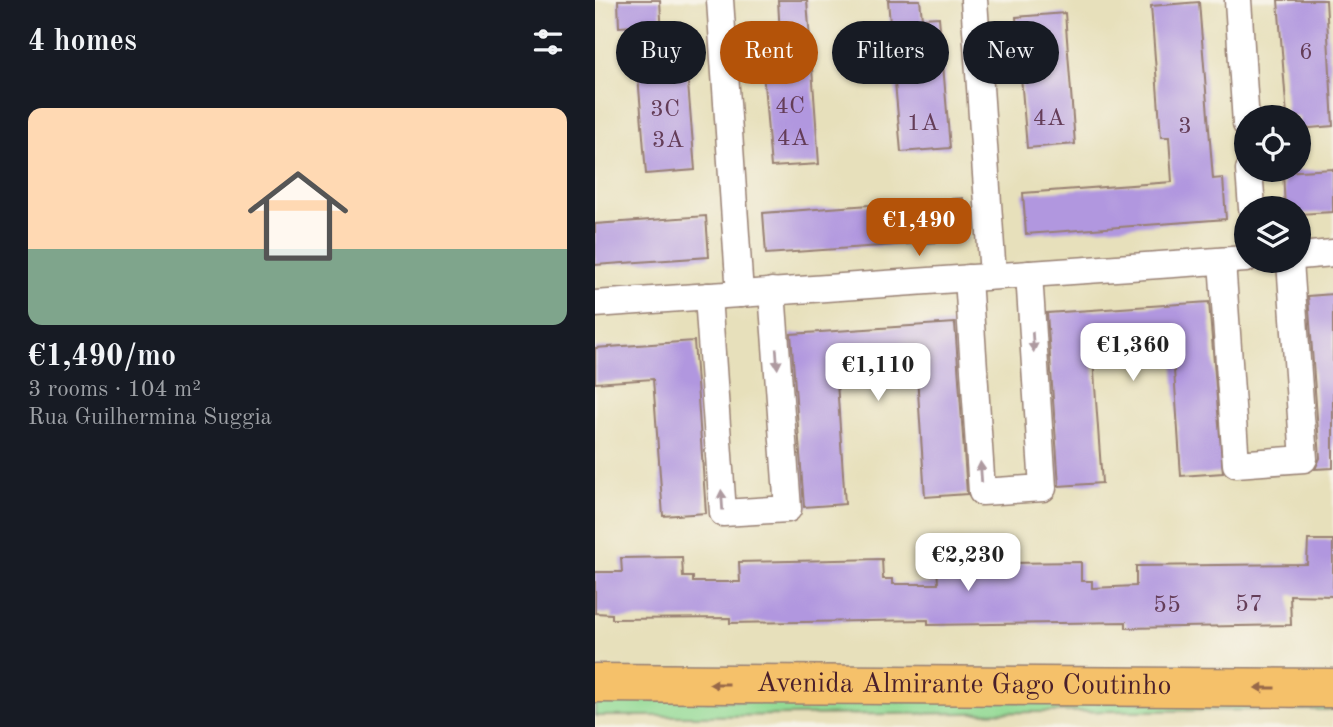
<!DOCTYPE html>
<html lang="en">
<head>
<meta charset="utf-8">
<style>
	:root { --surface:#171b24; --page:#242831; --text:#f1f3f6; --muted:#9ea1a6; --accent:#b45309 }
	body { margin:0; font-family:"Old Standard TT",serif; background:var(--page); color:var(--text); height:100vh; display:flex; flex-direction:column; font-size:26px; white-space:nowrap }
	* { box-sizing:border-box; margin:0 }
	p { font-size:23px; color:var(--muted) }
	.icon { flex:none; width:38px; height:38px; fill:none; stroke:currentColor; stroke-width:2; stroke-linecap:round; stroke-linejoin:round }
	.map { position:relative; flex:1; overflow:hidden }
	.details { display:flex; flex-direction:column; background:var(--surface); width:595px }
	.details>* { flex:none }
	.hud { position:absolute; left:21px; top:21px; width:611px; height:63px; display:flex; gap:14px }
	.fabs { position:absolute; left:639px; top:105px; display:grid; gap:14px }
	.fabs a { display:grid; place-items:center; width:77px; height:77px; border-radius:50%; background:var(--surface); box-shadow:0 2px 5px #0004; font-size:35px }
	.price { position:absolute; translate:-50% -60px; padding:0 16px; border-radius:14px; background:#fff; color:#222; font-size:23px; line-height:46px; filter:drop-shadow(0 2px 4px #0008) }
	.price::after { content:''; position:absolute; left:50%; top:42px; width:21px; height:16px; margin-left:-10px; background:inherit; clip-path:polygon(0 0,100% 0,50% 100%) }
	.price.active { background:var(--accent); color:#fff }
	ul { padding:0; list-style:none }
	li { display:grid; align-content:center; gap:14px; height:371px; padding:0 28px }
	li span { display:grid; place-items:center; height:217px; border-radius:14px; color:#555 }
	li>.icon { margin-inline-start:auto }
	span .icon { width:126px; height:126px; fill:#fffc; stroke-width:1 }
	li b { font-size:30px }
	h2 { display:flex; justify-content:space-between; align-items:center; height:84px; padding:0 28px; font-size:30px }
	.tag { padding:0 24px; border-radius:32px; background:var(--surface); box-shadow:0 2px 5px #0004; font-size:24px; line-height:63px }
	.tag.active { background:var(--accent); color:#fff }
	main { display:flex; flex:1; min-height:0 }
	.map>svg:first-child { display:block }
	.green { fill:#93da94; stroke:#6e7c60; stroke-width:2 }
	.building { fill:#b197df }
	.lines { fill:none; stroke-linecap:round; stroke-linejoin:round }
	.street-casing { stroke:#988073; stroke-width:29 }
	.primary-casing { stroke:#988073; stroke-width:41 }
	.street { stroke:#fff; stroke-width:26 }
	.primary { stroke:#f5c16b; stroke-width:38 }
	.oneway { fill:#ae9aa0 }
	.oneway2 { fill:#976848 }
	.labels { text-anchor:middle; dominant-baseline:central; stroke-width:5; stroke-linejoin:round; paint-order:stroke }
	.number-label { font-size:24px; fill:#643d58 }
	.street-label { font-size:28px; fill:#4a1f2b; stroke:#f7f3e8 }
</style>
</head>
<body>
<main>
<section class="details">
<h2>4 homes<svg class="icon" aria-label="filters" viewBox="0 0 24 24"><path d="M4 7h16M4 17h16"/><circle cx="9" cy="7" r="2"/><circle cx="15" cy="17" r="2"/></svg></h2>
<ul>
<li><span style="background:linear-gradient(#ffd9b3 65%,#7fa58c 0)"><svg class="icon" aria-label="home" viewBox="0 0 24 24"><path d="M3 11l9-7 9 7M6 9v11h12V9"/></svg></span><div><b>€1,490/mo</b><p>3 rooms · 104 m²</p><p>Rua Guilhermina Suggia</p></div></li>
</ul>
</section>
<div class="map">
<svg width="738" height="727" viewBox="0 0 738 727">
	<rect width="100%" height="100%" fill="#f7f3e8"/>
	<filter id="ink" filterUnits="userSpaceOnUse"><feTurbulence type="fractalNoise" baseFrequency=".0143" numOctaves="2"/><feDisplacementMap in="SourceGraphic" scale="14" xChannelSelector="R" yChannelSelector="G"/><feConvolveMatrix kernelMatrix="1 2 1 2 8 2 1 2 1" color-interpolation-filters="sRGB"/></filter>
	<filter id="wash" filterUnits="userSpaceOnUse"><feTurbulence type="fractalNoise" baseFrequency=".00686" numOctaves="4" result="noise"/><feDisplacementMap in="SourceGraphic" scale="28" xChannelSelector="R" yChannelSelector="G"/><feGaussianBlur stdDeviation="1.57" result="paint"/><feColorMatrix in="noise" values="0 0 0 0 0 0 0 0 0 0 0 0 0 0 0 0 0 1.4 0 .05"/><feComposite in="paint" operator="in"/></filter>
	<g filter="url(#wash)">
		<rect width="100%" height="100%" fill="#e7e0bb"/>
		<!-- green -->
		<path class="green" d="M0,700L738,702V710C492,709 246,717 0,716Z"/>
		<g id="blocks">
			<!-- building -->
			<g class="building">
				<path d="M23,0H65L67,36L89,34L100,170L51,174L39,26L24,27Z"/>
				<path d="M183,0H212L224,164L176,167L165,36L185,35Z"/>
				<path d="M293,0H325L327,18L344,17L355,148L306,152Z"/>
				<path d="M683,0H731L738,126L704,129V117H692Z"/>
				<path d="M604,2L618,179L628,178L631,219L431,234L428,193L577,182L574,137H566L556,6Z"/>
				<path d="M470,13L480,144L432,148L421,17Z"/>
				<path d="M738,169V212L704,214V208H690L688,172Z"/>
				<path d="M368,198L371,240L171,254L168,213Z"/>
				<path d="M111,216L114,257L0,265V224Z"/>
				<path d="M738,294V468L720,469L725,458L713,296Z"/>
				<path d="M614,302L628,473L586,476L577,340L497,345L507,483L464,486L452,313Z"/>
				<path d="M360,323L372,494L330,497L321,361L241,367L250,504L209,507L196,334Z"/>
				<path d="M99,341L111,513L68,516L58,379L0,383V348Z"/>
				<path d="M713,540H738V596L695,595L696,625L531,628V622L333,625V620L135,623V618L17,619V614L0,613V572H27L26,558L87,557L88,577H98V582H145L144,562L287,559L288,579H298V584H343L342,564L486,562V581H497V588L541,586V566L712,564Z"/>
			</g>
		</g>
	</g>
	<g filter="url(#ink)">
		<use href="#blocks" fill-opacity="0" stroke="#988073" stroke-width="2"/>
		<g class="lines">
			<!-- street casing -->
			<g class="street-casing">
				<g id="street">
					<path d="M125,0L145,294"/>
					<path d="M379,0L398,276"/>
					<path d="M643,0L651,124"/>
					<path d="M654,170L657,208"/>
					<path d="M704,256L738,253"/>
					<path d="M627,261L641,464L709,459L695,261"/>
					<path d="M373,278L387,492L448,488L434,274"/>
					<path d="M113,296L128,513L193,509L177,291"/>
					<path d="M0,304L651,259"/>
				</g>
			</g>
			<!-- primary casing -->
			<g class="primary-casing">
				<g id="primary">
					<path id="s1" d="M0,683L738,688"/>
				</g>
			</g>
			<!-- street -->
			<use href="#street" class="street"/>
			<!-- primary -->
			<use href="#primary" class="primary"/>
		</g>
		<!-- one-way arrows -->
		<defs><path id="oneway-solid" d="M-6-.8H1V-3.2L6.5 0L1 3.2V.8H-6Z" transform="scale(1.75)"/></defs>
		<g class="oneway">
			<use href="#oneway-solid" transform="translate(438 342) rotate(86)"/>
			<use href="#oneway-solid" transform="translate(182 359) rotate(86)"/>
			<use href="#oneway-solid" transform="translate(386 472) rotate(-94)"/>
			<use href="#oneway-solid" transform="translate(127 500) rotate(-94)"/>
		</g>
		<g class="oneway2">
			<use href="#oneway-solid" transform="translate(124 684) rotate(-180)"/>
			<use href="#oneway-solid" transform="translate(670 688) rotate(-180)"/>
		</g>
	</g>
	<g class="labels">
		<!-- number labels -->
		<g class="number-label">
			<text x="711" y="53">6</text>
			<text x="195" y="107">4C</text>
			<text x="70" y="110">3C</text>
			<text x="454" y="119">4A</text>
			<text x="328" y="124">1A</text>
			<text x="590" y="127">3</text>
			<text x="198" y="139">4A</text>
			<text x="73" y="141">3A</text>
			<text x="654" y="605">57</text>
			<text x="572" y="606">55</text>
		</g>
		<!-- street labels -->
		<g class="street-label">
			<text stroke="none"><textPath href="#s1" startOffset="369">Avenida Almirante Gago Coutinho</textPath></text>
		</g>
	</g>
</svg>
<div class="fabs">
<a><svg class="icon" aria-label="locate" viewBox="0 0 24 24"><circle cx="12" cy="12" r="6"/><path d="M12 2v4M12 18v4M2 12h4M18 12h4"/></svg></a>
<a><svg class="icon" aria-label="layers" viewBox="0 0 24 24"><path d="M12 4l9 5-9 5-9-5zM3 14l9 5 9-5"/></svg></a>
</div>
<b class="price active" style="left:324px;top:258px">€1,490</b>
<b class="price" style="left:538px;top:383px">€1,360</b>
<b class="price" style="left:283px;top:403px">€1,110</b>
<b class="price" style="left:373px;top:593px">€2,230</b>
<div class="hud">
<a class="tag">Buy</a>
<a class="tag active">Rent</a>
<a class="tag">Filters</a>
<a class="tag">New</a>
</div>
</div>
</main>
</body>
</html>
